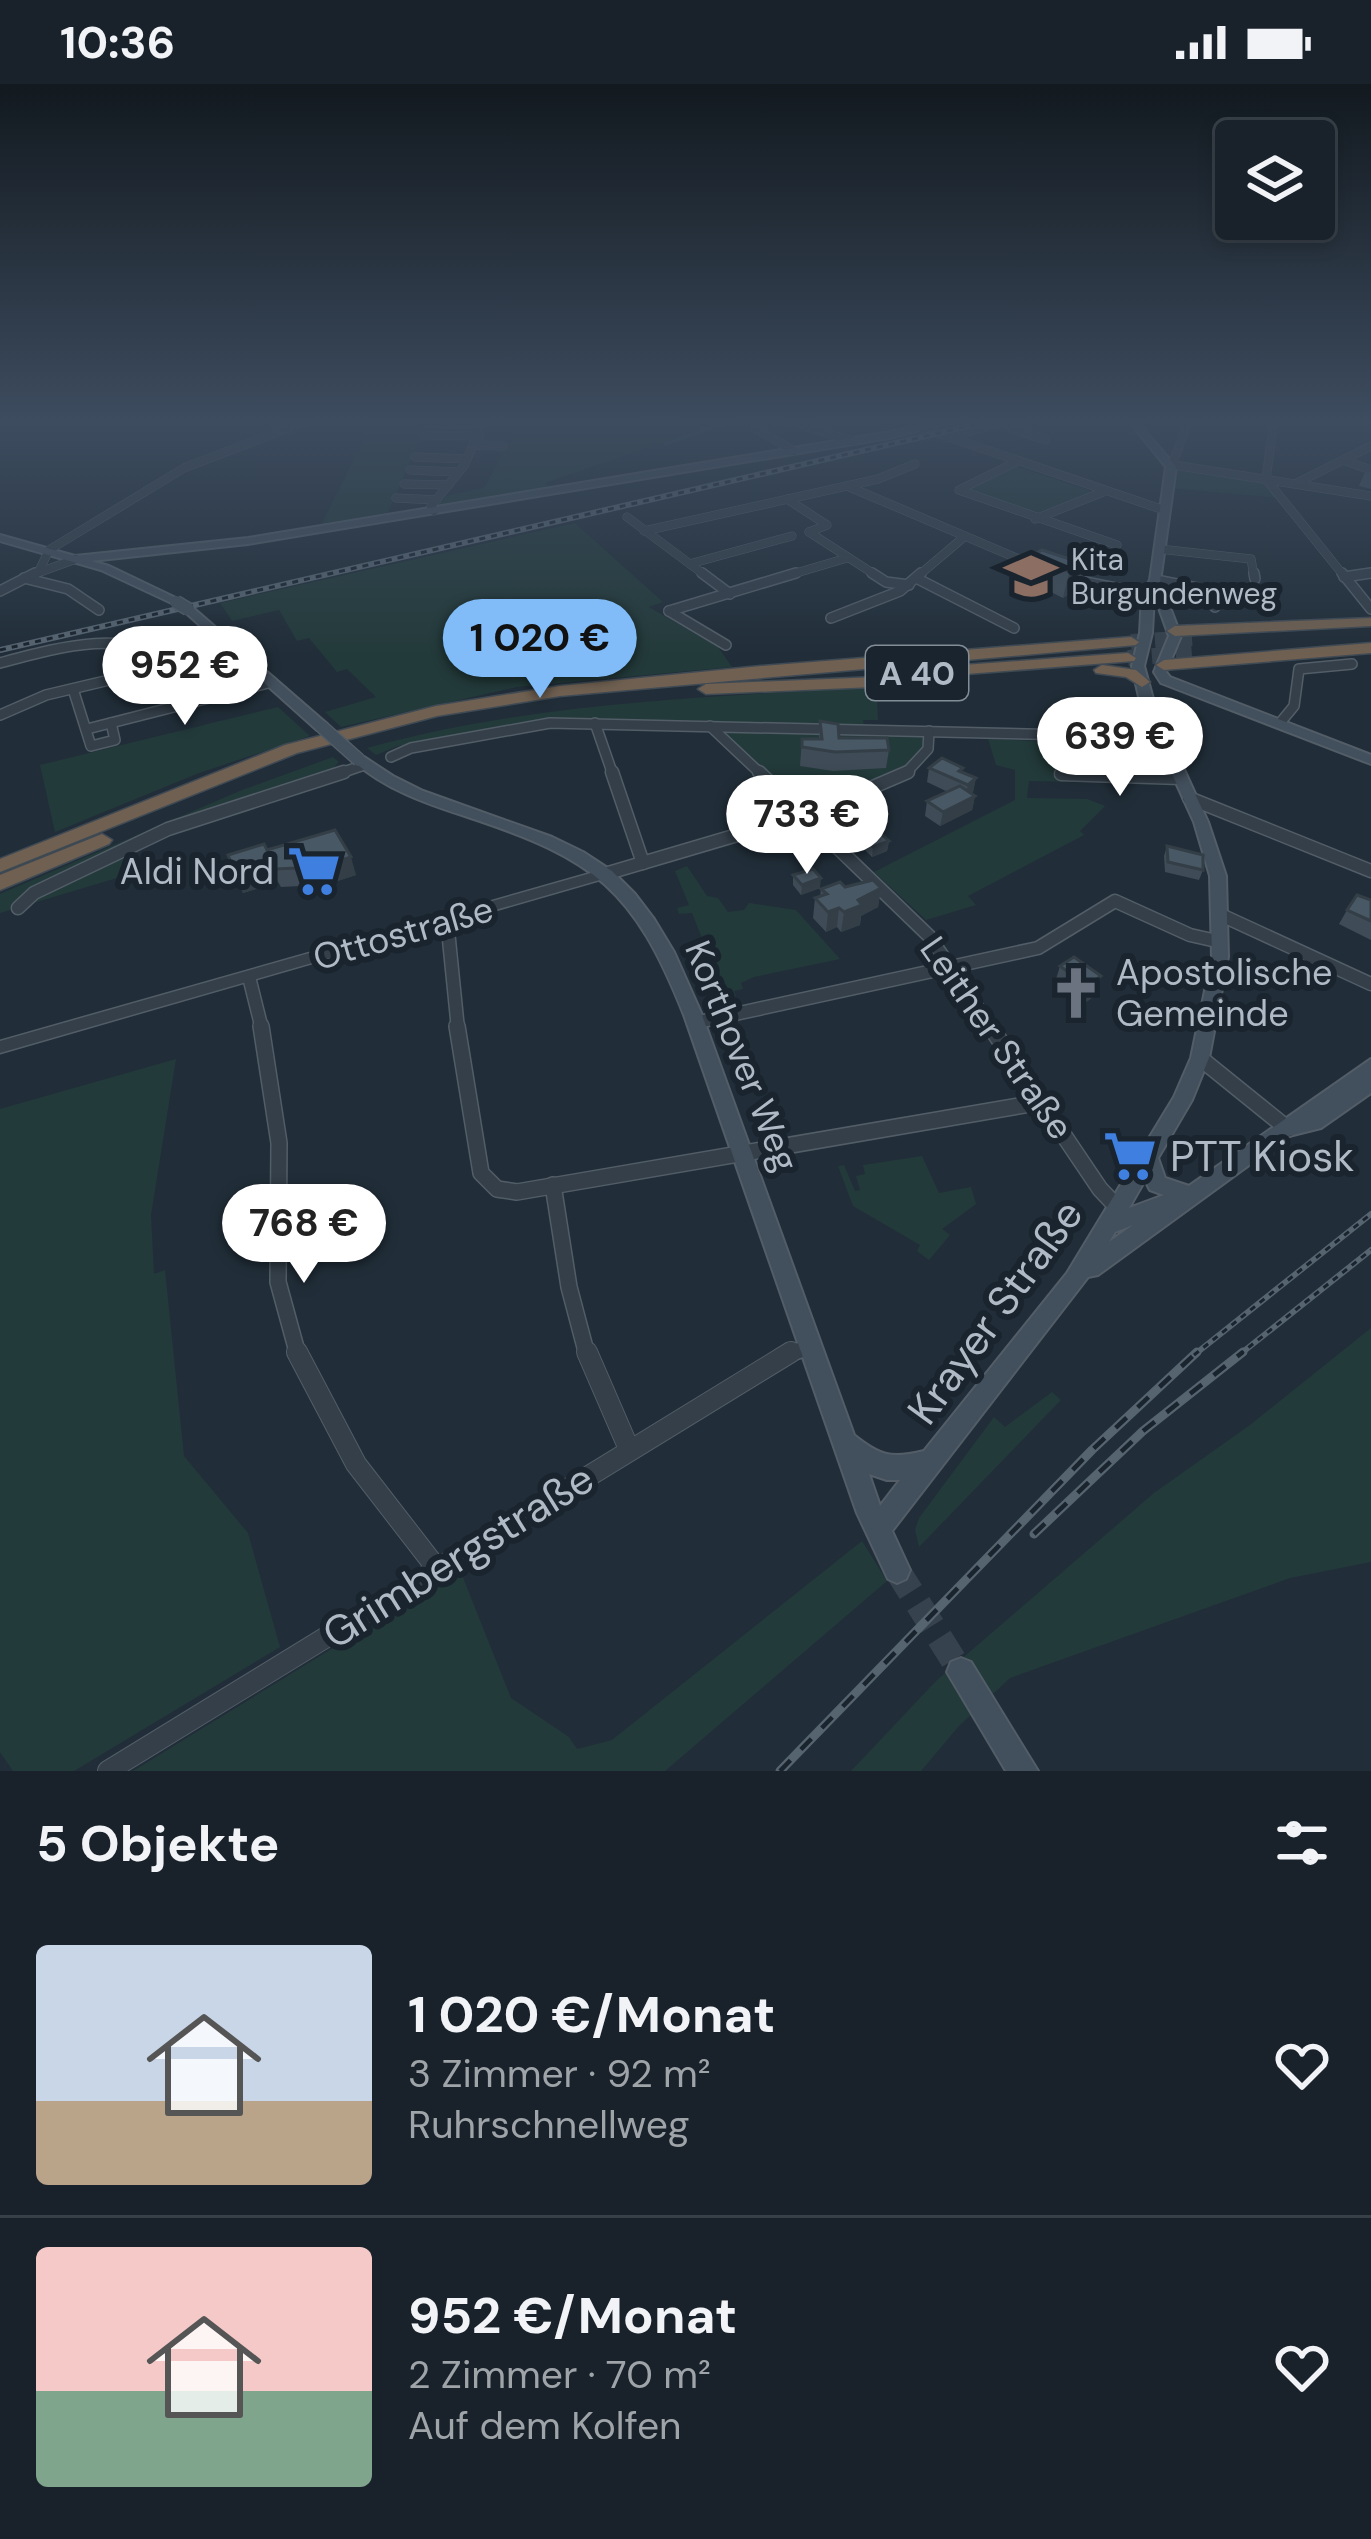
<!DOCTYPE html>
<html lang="de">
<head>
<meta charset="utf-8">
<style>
	:root { --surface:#19222b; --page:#262f37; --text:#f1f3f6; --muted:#9fa4a9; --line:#373f47; --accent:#81bcf8 }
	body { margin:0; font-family:"DM Sans",sans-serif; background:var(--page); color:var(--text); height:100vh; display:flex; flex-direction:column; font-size:45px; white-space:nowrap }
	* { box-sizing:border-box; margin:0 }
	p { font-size:39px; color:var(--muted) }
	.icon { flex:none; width:66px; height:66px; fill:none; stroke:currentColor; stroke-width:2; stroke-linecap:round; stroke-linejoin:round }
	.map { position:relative; height:1687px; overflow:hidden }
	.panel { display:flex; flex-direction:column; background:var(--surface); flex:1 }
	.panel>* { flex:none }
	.buttons { position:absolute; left:1215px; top:36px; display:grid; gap:24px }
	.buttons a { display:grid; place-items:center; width:120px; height:120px; border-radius:12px; background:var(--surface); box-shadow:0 6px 18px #0003,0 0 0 3px var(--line); font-size:60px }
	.price { position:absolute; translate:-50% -102px; padding:0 27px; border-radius:42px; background:#fff; color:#222; font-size:39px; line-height:78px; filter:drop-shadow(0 3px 6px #0008) }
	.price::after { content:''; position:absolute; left:50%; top:72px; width:36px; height:27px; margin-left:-18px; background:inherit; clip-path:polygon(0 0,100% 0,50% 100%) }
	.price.selected { background:var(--accent); color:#111 }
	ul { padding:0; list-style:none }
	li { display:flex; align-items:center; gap:36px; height:300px; padding:0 36px }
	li+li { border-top:3px solid var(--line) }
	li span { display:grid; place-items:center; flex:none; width:336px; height:240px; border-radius:12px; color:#555 }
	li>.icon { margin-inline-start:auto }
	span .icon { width:144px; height:144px; fill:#fffc; stroke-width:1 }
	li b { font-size:51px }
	h2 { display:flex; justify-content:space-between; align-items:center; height:144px; padding:0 36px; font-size:51px }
	.status { display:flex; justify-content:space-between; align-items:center; height:84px; padding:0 60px; background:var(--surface); direction:ltr }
	.status svg { height:33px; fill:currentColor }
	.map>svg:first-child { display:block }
	.green { fill:#233a3a }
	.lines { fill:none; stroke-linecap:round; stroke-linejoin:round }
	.stream { stroke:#344c60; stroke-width:3 }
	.secondary-tunnel { stroke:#36434e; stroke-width:26; stroke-dasharray:26 14; stroke-linecap:butt }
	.motorway-tunnel { stroke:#36434e; stroke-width:16; stroke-dasharray:16 8; stroke-linecap:butt }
	.minor-far4-casing { stroke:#525d67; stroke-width:9 }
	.minor-far3-casing { stroke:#525d67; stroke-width:12 }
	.minor-far2-casing { stroke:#525d67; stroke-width:15 }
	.minor-far1-casing { stroke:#525d67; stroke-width:18 }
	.minor-casing { stroke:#525d67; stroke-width:22 }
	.tertiary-casing { stroke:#525d67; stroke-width:3 }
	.secondary-casing { stroke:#525d67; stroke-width:4 }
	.motorway-casing { stroke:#3f4a54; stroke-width:3 }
	.minor-far4 { stroke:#343f49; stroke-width:8 }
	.minor-far3 { stroke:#343f49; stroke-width:9 }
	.minor-far2 { stroke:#343f49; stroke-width:12 }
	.minor-far1 { stroke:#343f49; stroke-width:15 }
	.minor { stroke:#343f49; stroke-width:20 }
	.tertiary { fill:#343f49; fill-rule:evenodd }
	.secondary { fill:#424f5c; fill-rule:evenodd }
	.motorway { fill:#6f6051; fill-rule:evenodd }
	.rail-far1-casing { stroke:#566470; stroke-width:6 }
	.rail-casing { stroke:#566470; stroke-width:9 }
	.rail-far1 { stroke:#1a242e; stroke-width:3; stroke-dasharray:6; stroke-linecap:butt }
	.rail { stroke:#1a242e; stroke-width:4.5; stroke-dasharray:15; stroke-linecap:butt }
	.secondary-bridge-casing { stroke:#525d67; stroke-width:15; stroke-linecap:butt }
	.secondary-bridge { stroke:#424f5c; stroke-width:12 }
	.wall { fill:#3f4c57 }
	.shaded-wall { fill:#333e47 }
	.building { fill:#495865; stroke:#333e47; stroke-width:3 }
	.labels { text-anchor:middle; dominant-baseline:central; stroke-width:12; stroke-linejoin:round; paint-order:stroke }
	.far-poi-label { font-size:30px; fill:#afbac6; stroke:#1a242e; text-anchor:start }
	.shield { fill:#1a242e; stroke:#828d98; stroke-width:3 }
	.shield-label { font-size:33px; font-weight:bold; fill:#afbac6 }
	.poi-label { font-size:36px; fill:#afbac6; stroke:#1a242e; text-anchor:end }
	.street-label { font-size:36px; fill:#afbac6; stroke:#1a242e }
	.near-poi-label { font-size:42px; fill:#afbac6; stroke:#1a242e; text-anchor:start }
	.near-street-label { font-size:42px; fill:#afbac6; stroke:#1a242e }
</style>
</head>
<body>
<div class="status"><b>10:36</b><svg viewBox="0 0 49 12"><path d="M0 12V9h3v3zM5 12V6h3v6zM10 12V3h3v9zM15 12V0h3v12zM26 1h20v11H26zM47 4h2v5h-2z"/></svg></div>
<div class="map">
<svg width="1371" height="1687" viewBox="0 0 1371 1687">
	<rect width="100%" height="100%" fill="#212e39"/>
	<!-- green -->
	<g class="green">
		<path d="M374,336H428L386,433L320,443Z"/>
		<path d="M515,336H614L669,344L698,336H729L545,399L550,406L438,422L446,412L484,404L512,353Z"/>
		<path d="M1015,382L1094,408L1032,431L965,404Z"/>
		<path d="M1174,382L1265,395L1279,414L1169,404Z"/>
		<path d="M575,439L663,518L649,523L718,563L732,583L517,603L341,643L325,628L376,613L347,585L337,588L309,554L297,557L279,526L232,537L220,519Z"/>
		<path d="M946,599L950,606L877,612L878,636H863L864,641L555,635L398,662L376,671L367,664C554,612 754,612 946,599Z"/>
		<path d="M278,623L310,652L199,689L55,748L40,681Z"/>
		<path d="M720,647L925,649L928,662L899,692L796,721Z"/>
		<path d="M988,655L1057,658L1074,698L1029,697L1027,714L1087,715L1105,722L1080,747L1084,751L968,812L976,821L926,836L874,788L1015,716V686L996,681Z"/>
		<path d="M333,673L339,678L331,687L175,739L127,761L137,788L0,829V810L242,706Z"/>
		<path d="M687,782L707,812L718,814L728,828L744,826L749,819L796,826L840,875L754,893L741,899L743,905L734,907L736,912L725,914L710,875L694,877L692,870L707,867L692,829L679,830L677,824L689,821L675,787Z"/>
		<path d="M176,975L151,1131L154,1190L165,1186L184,1372L248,1449L280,1563L74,1687H13L0,1668V1025Z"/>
		<path d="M922,1072L939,1109L971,1103L976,1120L942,1145L950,1151L929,1176L917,1167L920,1161L853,1122L838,1082L844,1081L855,1107L860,1106L856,1092L865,1090L863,1081Z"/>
		<path d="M1371,1244V1478L1290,1494L1010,1594L959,1642L921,1687H851L937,1596L1154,1409L1250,1341Z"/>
		<path d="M1052,1308L1061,1316L919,1463L915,1446L919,1434L994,1333L1005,1343Z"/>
		<path d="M862,1457L887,1497L665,1687H133L460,1486L511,1614L569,1653L577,1665L612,1656Z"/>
	</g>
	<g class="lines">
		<!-- stream -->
		<path class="stream" d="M665,360L734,336"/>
		<!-- secondary-tunnel -->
		<path class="secondary-tunnel" d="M897,1486L961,1588"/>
		<!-- motorway-tunnel -->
		<g class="motorway-tunnel">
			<path d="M1131,558L1192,554"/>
			<path d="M1128,574L1192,569"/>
		</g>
		<!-- minor-far4 casing -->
		<g class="minor-far4-casing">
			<g id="minor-far4">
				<path d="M785,336L853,357"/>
				<path d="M1274,336L1266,395L1344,492"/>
				<path d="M429,339L483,341"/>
				<path d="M999,340L1046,356"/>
				<path d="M755,344L794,367"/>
				<path d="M922,344L1164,426"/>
				<path d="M424,351L480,352"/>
				<path d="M946,353L1016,336"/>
				<path d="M475,361L503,362"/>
				<path d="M415,373L466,375"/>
				<path d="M1343,376L1371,386"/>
				<path d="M1016,378L959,406L1117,461"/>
				<path d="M1174,381L1371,412"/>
				<path d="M1171,383L1189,336"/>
				<path d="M410,386L458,388"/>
				<path d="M1297,399L1371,362"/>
				<path d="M404,400L449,401"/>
				<path d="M847,402L1045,486"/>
				<path d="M396,414L437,416"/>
				<path d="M787,415L827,441L809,448"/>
				<path d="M434,427L431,422L464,382L484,336"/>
				<path d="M627,433L706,492"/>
				<path d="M1035,435L1103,408"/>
				<path d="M644,447L878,395L915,380"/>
				<path d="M809,448L877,492"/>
				<path d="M1159,465L1251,475L1254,492"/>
				<path d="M693,479L792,452"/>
				<path d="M39,487L49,466L184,384L309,336"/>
				<path d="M29,492L76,475"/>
				<path d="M786,492L847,474"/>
				<path d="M918,492L964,453"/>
				<path d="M1350,492L1371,489"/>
			</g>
		</g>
		<!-- minor-far3 casing -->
		<g class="minor-far3-casing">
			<g id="minor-far3">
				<path d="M702,489L730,510"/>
				<path d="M872,489L886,498L909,501"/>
				<path d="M1254,489L1255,495"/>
				<path d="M1342,489L1371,525"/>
				<path d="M1344,493L1371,489"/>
				<path d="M24,494L68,505L99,526"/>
				<path d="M918,495L1014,544"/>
				<path d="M1070,495L1156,512"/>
				<path d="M1156,496L1197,504L1215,523"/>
				<path d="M0,507L35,489"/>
				<path d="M669,527L796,489"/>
				<path d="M669,527L726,561"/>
				<path d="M831,534L900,507L921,489"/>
				<path d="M0,579C63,562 122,545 183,578"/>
				<path d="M73,605L91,662L115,656L111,639"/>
				<path d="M0,631L46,611L236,566"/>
				<path d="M595,639L613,691"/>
				<path d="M1280,639L1294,622L1299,585L1352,580"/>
				<path d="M710,642L762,691"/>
				<path d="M87,645L272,598"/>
				<path d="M1113,651L1160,652"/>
				<path d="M391,673L411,664L550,639L1074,651"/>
				<path d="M1061,690L1076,691"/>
				<path d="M335,691L364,681"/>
				<path d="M904,691L928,665L929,647"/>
			</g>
		</g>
		<!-- minor-far2 casing -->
		<g class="minor-far2-casing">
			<g id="minor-far2">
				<path d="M612,688L643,779"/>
				<path d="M759,688L929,852L992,945"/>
				<path d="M1061,690L1180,694"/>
				<path d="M1189,714L1371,787"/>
				<path d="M797,723L859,709L908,688"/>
				<path d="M605,790L805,731"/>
				<path d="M18,824L34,809L168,745L344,688"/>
				<path d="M1221,831L1371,900"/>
				<path d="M447,836L458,945"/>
				<path d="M249,893L262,945"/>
				<path d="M694,939L1038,864L1115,817L1190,851L1221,858"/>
			</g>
		</g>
		<!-- minor-far1 casing -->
		<g class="minor-far1-casing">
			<g id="minor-far1">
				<path d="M261,942L279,1059L278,1198L298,1271"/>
				<path d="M457,942L481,1089L497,1105L517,1108L1042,1018"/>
				<path d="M990,942L1100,1105L1119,1125"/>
				<path d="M1200,974L1288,1045"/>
				<path d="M553,1101L569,1203L587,1271"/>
				<path d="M786,1271L810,1263"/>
			</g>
		</g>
		<!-- minor casing -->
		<g class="minor-casing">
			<g id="minor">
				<path d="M297,1268L356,1380L438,1486"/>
				<path d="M587,1268L629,1365"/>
				<path d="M108,1687L791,1268"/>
			</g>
		</g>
		<!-- tertiary casing -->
		<g class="tertiary-casing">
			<path id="tertiary" d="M605,785L612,790L610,793L0,969V957Z"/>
		</g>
		<!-- secondary casing -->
		<g class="secondary-casing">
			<g id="secondary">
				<path d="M947,336H961L890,354L248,460L91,477L109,482L180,516L182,518L176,521L101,486L0,457V451L75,472L248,454L890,348Z"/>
				<path d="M1128,336H1136L1176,383L1160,498L1181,552L1166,588L1170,593L1371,671V680L1161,599L1154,588L1169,552L1154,510L1152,549L1144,582L1155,622L1208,738L1226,792L1228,873L1209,974L1192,1016L1158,1074L1165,1094L1189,1102L1371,975V1009L1321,1044L1289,1052L1098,1191L1088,1193L892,1447L910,1486L906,1495L897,1499L888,1495L857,1429L684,931C634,805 595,775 468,733C427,720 384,705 352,676L354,673H364L393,692L423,707L552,753L583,768L612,787L635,810L654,835L674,868L702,931L854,1351C880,1372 891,1375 924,1367L1067,1189L1174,1013L1191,974L1212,873L1210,792L1194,738L1141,622L1132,582L1140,549L1142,510L1150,496L1166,383ZM1145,1096L1150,1106L1164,1111L1129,1124ZM1133,1141L1109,1158L1115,1148ZM869,1390L887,1396H900L880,1422Z"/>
				<path d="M184,523H192L327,640V646H317L184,527Z"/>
				<path d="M961,1574L971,1578L1038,1687H1006L947,1588L951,1578Z"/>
			</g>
		</g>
		<!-- motorway casing -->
		<g class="motorway-casing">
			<g id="motorway">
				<path d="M1371,534V542L1175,552L1167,547L1175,542Z"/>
				<path d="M1131,553L1139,558L1136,561L560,612L437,632L297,669L0,788V775L285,661L436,622L560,602L761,582Z"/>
				<path d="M1371,559V569L1164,586L1156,581L1164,576Z"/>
				<path d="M1128,569L1136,574L1134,577L927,593V599L921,601L706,610L698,605L706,600L901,592L902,587L908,585Z"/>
				<path d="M1102,581L1136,586L1150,598L1142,603L1126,593L1096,589L1094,586Z"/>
				<path d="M102,750L112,756L109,760L0,806V791Z"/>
			</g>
		</g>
		<!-- minor-far4 -->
		<use href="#minor-far4" class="minor-far4"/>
		<!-- minor-far3 -->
		<use href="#minor-far3" class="minor-far3"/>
		<!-- minor-far2 -->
		<use href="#minor-far2" class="minor-far2"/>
		<!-- minor-far1 -->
		<use href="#minor-far1" class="minor-far1"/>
		<!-- minor -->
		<use href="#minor" class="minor"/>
		<!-- tertiary -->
		<use href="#tertiary" class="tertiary"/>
		<!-- secondary -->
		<use href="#secondary" class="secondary"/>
		<!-- motorway -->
		<use href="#motorway" class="motorway"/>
		<!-- rail-far1 casing -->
		<g class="rail-far1-casing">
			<g id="rail-far1">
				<path d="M0,566L995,336"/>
				<path d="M1194,1271L1371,1130"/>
				<path d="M1239,1271L1371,1166"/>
			</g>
		</g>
		<!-- rail casing -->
		<g class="rail-casing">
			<g id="rail">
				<path d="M1034,1450L1143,1347L1243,1268"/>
				<path d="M780,1687L1092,1366L1197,1268"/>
			</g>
		</g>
		<!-- rail-far1 -->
		<use href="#rail-far1" class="rail-far1"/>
		<!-- rail -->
		<use href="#rail" class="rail"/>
		<!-- secondary-bridge casing -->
		<g class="secondary-bridge-casing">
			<g id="secondary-bridge">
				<path d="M176,518L188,525"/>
				<path d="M322,643L359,676"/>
			</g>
		</g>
		<!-- secondary-bridge -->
		<use href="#secondary-bridge" class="secondary-bridge"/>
	</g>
	<!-- wall -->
	<g class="wall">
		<path d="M1371,387V405L1359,402L1364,390Z"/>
		<path d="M1033,471L1085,480L1078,505L1063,514L1027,496Z"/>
		<path d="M820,637L839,654L889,666L886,684L833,687L800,682L802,655H819Z"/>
		<path d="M1062,640L1131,663L1125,682L1042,674L1047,655L1059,651Z"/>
		<path d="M929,684L962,688L976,694L972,710L975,712L972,726L940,742L925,732L927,717L948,708L927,698Z"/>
		<path d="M856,747L889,757L887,767L872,773L855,756Z"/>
		<path d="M1167,762L1203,786L1199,796L1165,788L1164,772Z"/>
		<path d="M267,766L356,791L303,808L301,802L281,803L278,798L243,809L228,771Z"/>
		<path d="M793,791L820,804L801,811L793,801Z"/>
		<path d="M881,804L878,823L861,832L860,841L841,848L837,843L826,848L813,834L815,814L820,812L821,805Z"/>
		<path d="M1371,816V856L1339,840L1347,826Z"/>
		<path d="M1060,882L1101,892L1094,912L1081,922L1054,902Z"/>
	</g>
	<!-- shaded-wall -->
	<g class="shaded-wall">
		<path d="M1085,480L1078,505L1063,514L1069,488Z"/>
		<path d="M976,694L973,709L965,715L968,701Z"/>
		<path d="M975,712L972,726L940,742L943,728Z"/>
		<path d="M889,757L887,767L872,773L873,763Z"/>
		<path d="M351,773L356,791L303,808L298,790Z"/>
		<path d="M273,780L278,798L243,809L236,791Z"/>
		<path d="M821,794L820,804L801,811L802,801Z"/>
		<path d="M881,804L878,823L861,832L860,841L841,848L844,828L858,816Z"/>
		<path d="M839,824L837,843L826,848L828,828Z"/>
		<path d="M1101,892L1094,912L1081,922L1087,902Z"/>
	</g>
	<!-- building -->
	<g class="building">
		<path d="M1042,466L1085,480L1069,488L1033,471Z"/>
		<path d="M820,637L838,640L839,654H887L889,666L835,668L802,663V655H822Z"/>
		<path d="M1062,640L1116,643L1124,646L1131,663L1047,655L1065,649Z"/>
		<path d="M942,674L963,684L959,687L976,694L968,701L929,684Z"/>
		<path d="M960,702L975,712L943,728L927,717Z"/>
		<path d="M871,741L889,757L873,763L856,747Z"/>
		<path d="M335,746L351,773L298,790L296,784L275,785L273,780L236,791L228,771L264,760L267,766Z"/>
		<path d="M1167,762L1203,771V786L1168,778Z"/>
		<path d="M813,785L821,794L802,801L793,791Z"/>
		<path d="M873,796L881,804L858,816L862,821L844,828L839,824L828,828L815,814L827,810L821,805L840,798L845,803Z"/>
		<path d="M1357,811L1371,816V837L1347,826Z"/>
		<path d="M1074,873L1101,892L1087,902L1060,882Z"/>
	</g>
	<!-- sky -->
	<linearGradient id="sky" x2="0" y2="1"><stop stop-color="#12191f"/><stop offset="0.59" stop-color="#3d4c5f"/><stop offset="1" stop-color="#3d4c5f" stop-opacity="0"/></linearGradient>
	<rect width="1371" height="572" fill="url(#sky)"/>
	<!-- icons -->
	<defs>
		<g id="school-bare" transform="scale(4.14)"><path d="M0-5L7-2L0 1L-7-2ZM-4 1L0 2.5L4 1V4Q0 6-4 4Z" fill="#8d6e63" stroke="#1a242e" stroke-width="2.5" paint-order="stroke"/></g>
		<g id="supermarket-bare" transform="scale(4.14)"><path d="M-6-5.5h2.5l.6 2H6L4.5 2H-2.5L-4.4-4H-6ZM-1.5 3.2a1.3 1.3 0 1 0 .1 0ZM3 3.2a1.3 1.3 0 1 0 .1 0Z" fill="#3f7fe0" stroke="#1a242e" stroke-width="2.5" paint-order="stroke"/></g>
		<g id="church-bare" transform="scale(4.14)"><path d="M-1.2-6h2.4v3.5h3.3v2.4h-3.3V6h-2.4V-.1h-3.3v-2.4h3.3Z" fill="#6b7280" stroke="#1a242e" stroke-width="2.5" paint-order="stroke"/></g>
	</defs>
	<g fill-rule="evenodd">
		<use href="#school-bare" x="1031" y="492"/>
		<use href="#supermarket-bare" x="314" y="787"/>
		<use href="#church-bare" x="1076" y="909"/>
		<use href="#supermarket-bare" x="1130" y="1072"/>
	</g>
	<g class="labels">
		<!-- far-poi labels -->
		<g class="far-poi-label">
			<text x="1071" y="475">Kita<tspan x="1071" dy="34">Burgundenweg</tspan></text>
		</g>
		<!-- shield labels -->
		<rect class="shield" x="866" y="562" width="102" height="54" rx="9"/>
		<g class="shield-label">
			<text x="917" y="589">A 40</text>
		</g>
		<!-- poi labels -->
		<g class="poi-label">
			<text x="274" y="787">Aldi Nord</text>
			<text x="1116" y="888" text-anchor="start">Apostolische<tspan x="1116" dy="41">Gemeinde</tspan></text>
		</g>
		<!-- street labels -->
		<g class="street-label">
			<text transform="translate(403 849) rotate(-16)">Ottostraße</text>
			<text transform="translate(997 954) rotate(55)">Leither Straße</text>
			<text transform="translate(742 972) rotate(68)">Korthover Weg</text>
		</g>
		<!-- near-poi labels -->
		<g class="near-poi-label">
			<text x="1170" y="1072">PTT Kiosk</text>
		</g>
		<!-- near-street labels -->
		<g class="near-street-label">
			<text transform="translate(995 1228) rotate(-54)">Krayer Straße</text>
			<text transform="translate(458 1472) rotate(-32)">Grimbergstraße</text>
		</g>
	</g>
</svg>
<div class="buttons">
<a><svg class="icon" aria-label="layers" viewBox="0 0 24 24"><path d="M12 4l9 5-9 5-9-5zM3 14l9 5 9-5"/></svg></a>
</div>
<b class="price selected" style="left:540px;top:617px">1 020 €</b>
<b class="price" style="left:185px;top:644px">952 €</b>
<b class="price" style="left:1120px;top:715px">639 €</b>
<b class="price" style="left:807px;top:793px">733 €</b>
<b class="price" style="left:304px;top:1202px">768 €</b>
</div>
<section class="panel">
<h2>5 Objekte<svg class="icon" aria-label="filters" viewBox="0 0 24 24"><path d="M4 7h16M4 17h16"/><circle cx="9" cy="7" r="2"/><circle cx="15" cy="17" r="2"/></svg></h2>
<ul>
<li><span style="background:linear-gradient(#c9d6e8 65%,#b9a48a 0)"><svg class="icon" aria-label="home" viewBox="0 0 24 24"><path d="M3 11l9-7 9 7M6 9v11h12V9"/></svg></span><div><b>1 020 €/Monat</b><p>3 Zimmer · 92 m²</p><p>Ruhrschnellweg</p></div><svg class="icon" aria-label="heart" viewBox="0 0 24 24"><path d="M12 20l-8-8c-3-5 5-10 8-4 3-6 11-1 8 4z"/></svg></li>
<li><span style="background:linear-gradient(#f6c9c9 60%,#7fa58c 0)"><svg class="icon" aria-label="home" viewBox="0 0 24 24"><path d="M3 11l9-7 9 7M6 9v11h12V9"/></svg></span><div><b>952 €/Monat</b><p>2 Zimmer · 70 m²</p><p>Auf dem Kolfen</p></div><svg class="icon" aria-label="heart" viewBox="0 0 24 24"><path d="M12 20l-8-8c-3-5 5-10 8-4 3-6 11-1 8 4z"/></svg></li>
</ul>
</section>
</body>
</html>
